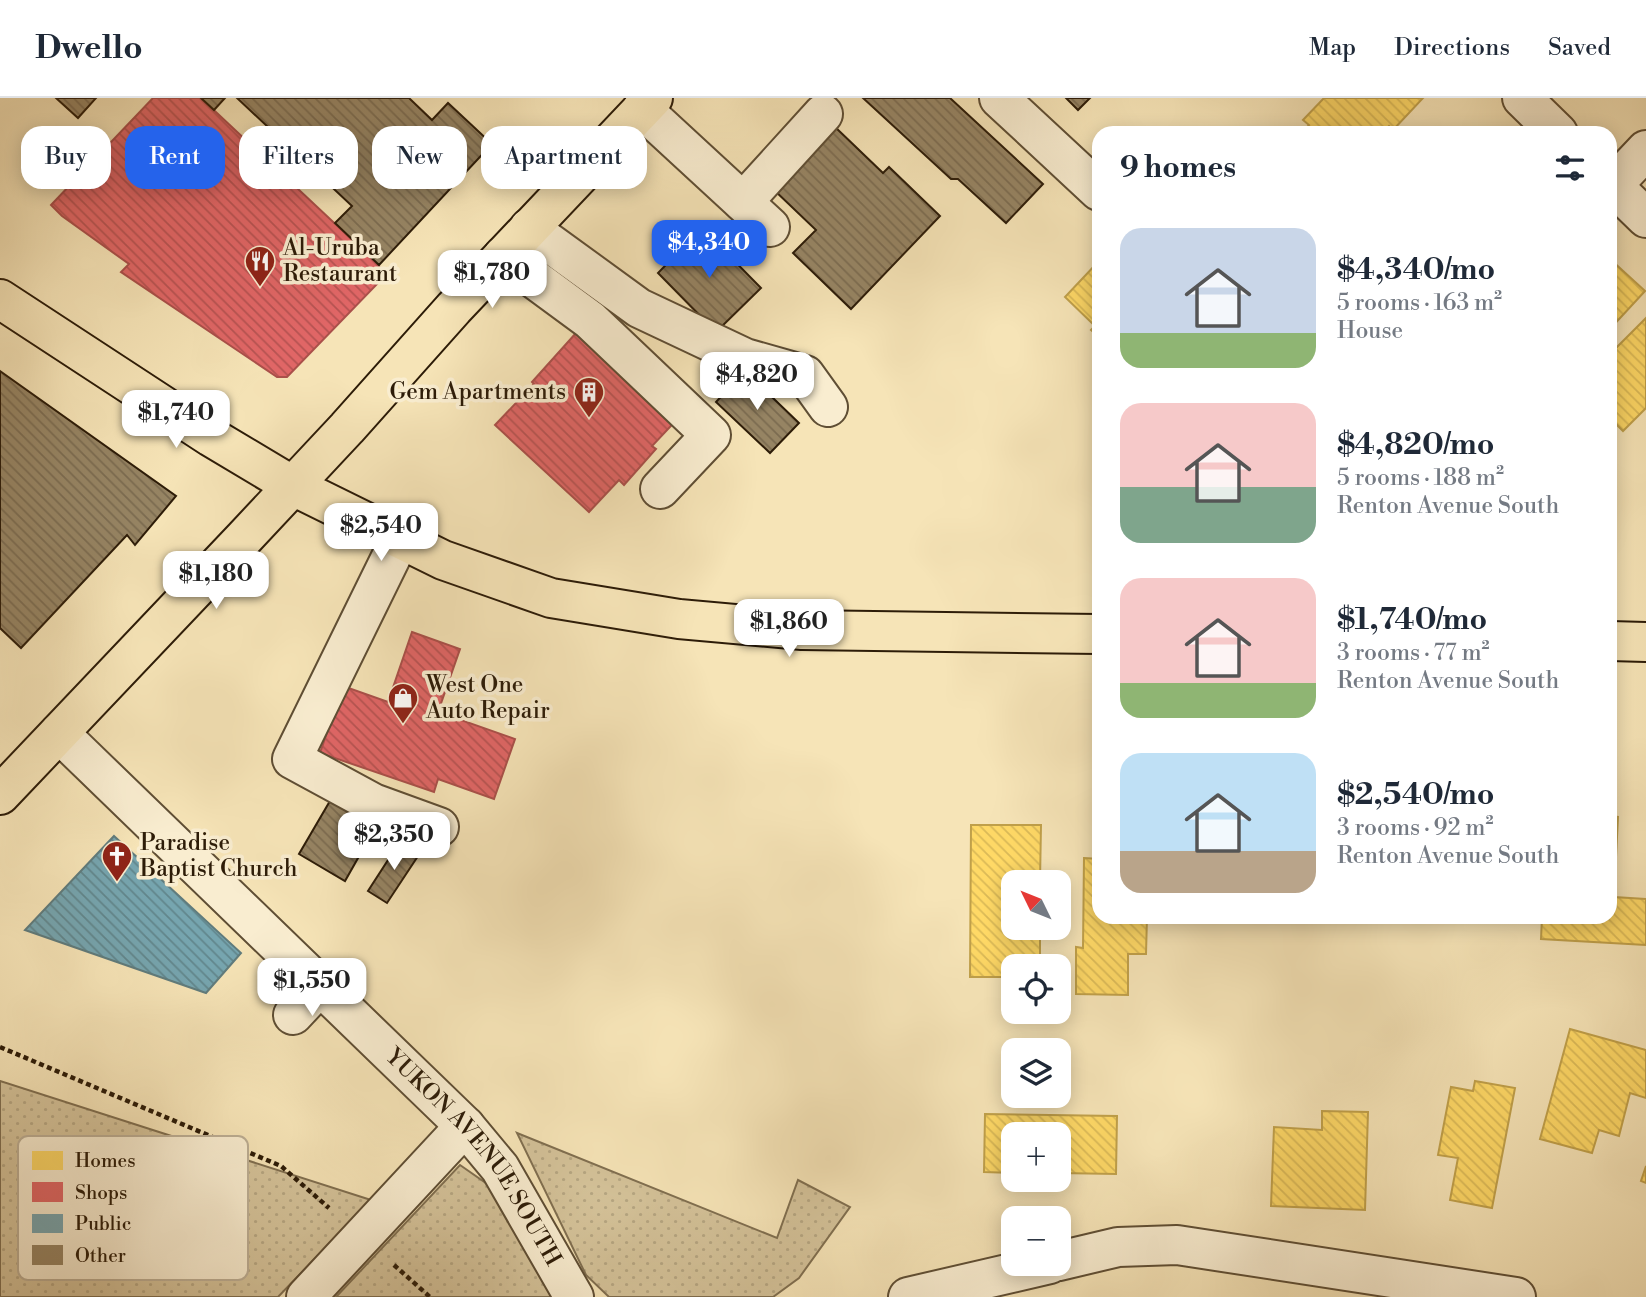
<!DOCTYPE html>
<html lang="en">
<head>
<meta charset="utf-8">
<style>
	:root { --surface:#fff; --page:#f2f2f3; --text:#1f2937; --muted:#747a83; --line:#e0e1e3; --accent:#2563eb }
	body { margin:0; font-family:"Libre Bodoni",serif; background:var(--page); color:var(--text); height:100vh; display:flex; flex-direction:column; font-size:26px; white-space:nowrap }
	* { box-sizing:border-box; margin:0 }
	p { font-size:23px; color:var(--muted) }
	.icon { flex:none; width:38px; height:38px; fill:none; stroke:currentColor; stroke-width:2; stroke-linecap:round; stroke-linejoin:round }
	.map { position:relative; flex:1; overflow:hidden }
	.side { position:absolute; left:1092px; top:28px; width:525px; height:798px; display:flex; flex-direction:column; background:var(--surface); border-radius:21px; box-shadow:0 4px 18px #0003 }
	.side>* { flex:none }
	.banner { position:absolute; left:21px; top:28px; width:665px; height:63px; display:flex; gap:14px }
	.needle { width:46px; rotate:313deg }
	.tools { position:absolute; left:1001px; top:772px; display:grid; gap:14px }
	.tools a { display:grid; place-items:center; width:70px; height:70px; border-radius:14px; background:var(--surface); box-shadow:0 4px 18px #0003; font-size:35px }
	.price { position:absolute; translate:-50% -60px; padding:0 16px; border-radius:14px; background:#fff; color:#222; font-size:23px; line-height:46px; filter:drop-shadow(0 2px 4px #0008) }
	.price::after { content:''; position:absolute; left:50%; top:42px; width:21px; height:16px; margin-left:-10px; background:inherit; clip-path:polygon(0 0,100% 0,50% 100%) }
	.price.selected { background:var(--accent); color:#fff }
	ul { padding:0; list-style:none }
	li { display:flex; align-items:center; gap:21px; height:175px; padding:0 28px }
	li span { display:grid; place-items:center; flex:none; width:196px; height:140px; border-radius:21px; color:#555 }
	li>.icon { margin-inline-start:auto }
	span .icon { width:84px; height:84px; fill:#fffc; stroke-width:1 }
	li b { font-size:30px }
	h2 { display:flex; justify-content:space-between; align-items:center; height:84px; padding:0 28px; font-size:30px }
	.tag { padding:0 24px; border-radius:21px; background:var(--surface); box-shadow:0 4px 18px #0003; font-size:24px; line-height:63px }
	.tag.selected { background:var(--accent); color:#fff }
	header { display:flex; align-items:center; gap:42px; box-sizing:border-box; height:98px; padding:0 35px; background:var(--surface); border-bottom:2px solid var(--line) }
	header strong { font-size:33px }
	nav { display:flex; gap:38px; margin-inline-start:auto; font-size:24px }
	.map>svg:first-child { display:block }
	.grass { fill:url(#grass-dots); stroke:#806f50; stroke-width:2 }
	.homes { fill:url(#homes-back-hatch); stroke:#c0a04a; stroke-width:2 }
	.shops { fill:url(#shops-back-hatch); stroke:#aa504a; stroke-width:2 }
	.public { fill:url(#public-back-hatch); stroke:#607c7d; stroke-width:2 }
	.building { fill:url(#building-back-hatch); stroke:#2d1c08; stroke-width:2 }
	.lines { fill:none; stroke-linecap:round; stroke-linejoin:round }
	.minor-casing { stroke:#5f4e34; stroke-width:42 }
	.major-casing { stroke:#2d1c08; stroke-width:42 }
	.path { stroke:#2d1c08; stroke-width:4.5; stroke-dasharray:5 3.5; stroke-linecap:butt }
	.minor { stroke:#f9edd0; stroke-width:38 }
	.major { stroke:#f6e4b7; stroke-width:38 }
	.labels { text-anchor:middle; dominant-baseline:central; stroke-width:7; stroke-linejoin:round; paint-order:stroke }
	.poi-label { font-size:23px; fill:#2d1c08; stroke:#f9edd0; text-anchor:start }
	.street-label { font-size:23px; fill:#2d1c08; stroke:#f9edd0 }
	.key { fill:#f9edd0; stroke:#bcae94; stroke-width:2 }
	.key-label { font-size:19px; fill:#2d1c08 }
</style>
</head>
<body>
<header>
<strong>Dwello</strong>
<nav><a>Map</a><a>Directions</a><a>Saved</a></nav>
</header>
<div class="map">
<svg width="1646" height="1199" viewBox="0 0 1646 1199">
	<defs>
		<pattern id="grass-dots" width="8" height="8" patternUnits="userSpaceOnUse" patternTransform="scale(1.75)"><rect width="8" height="8" fill="#d4c299"/><path d="M2 2h.1M6 6h.1" fill="none" stroke="#b6a682" stroke-width="1.8" stroke-linecap="round"/></pattern>
		<pattern id="homes-back-hatch" width="6" height="6" patternUnits="userSpaceOnUse" patternTransform="scale(1.75)"><rect width="6" height="6" fill="#ffd966"/><path d="M-1 5l2 2M0 0l6 6M5-1l2 2" fill="none" stroke="#dbba57"/></pattern>
		<pattern id="shops-back-hatch" width="6" height="6" patternUnits="userSpaceOnUse" patternTransform="scale(1.75)"><rect width="6" height="6" fill="#e06666"/><path d="M-1 5l2 2M0 0l6 6M5-1l2 2" fill="none" stroke="#b65352"/></pattern>
		<pattern id="public-back-hatch" width="6" height="6" patternUnits="userSpaceOnUse" patternTransform="scale(1.75)"><rect width="6" height="6" fill="#76a5af"/><path d="M-1 5l2 2M0 0l6 6M5-1l2 2" fill="none" stroke="#61868c"/></pattern>
		<pattern id="building-back-hatch" width="6" height="6" patternUnits="userSpaceOnUse" patternTransform="scale(1.75)"><rect width="6" height="6" fill="#968463"/><path d="M-1 5l2 2M0 0l6 6M5-1l2 2" fill="none" stroke="#7b6b50"/></pattern>
	</defs>
	<rect width="100%" height="100%" fill="#f6e4b7"/>
	<filter id="stains"><feTurbulence type="fractalNoise" baseFrequency=".00286" numOctaves="4"/><feColorMatrix values="0 0 0 0 .2 0 0 0 0 .09 0 0 0 0 .02 0 0 0 .5 -.17"/></filter>
	<radialGradient id="worn" r=".72"><stop offset=".6" stop-color="#630" stop-opacity="0"/><stop offset="1" stop-color="#630" stop-opacity=".3"/></radialGradient>
	<!-- grass -->
	<g class="grass">
		<path d="M0,983L371,1102L278,1199H0Z"/>
		<path d="M517,1035L777,1140L798,1082L850,1109L799,1180L773,1199H609L586,1177Z"/>
		<path d="M460,1067L490,1088L554,1199H336Z"/>
	</g>
	<!-- homes -->
	<g class="homes">
		<path d="M1324,0H1423L1393,32L1389,28L1383,35H1302L1309,27L1303,22Z"/>
		<path d="M1610,161L1645,193L1610,231Z"/>
		<path d="M1098,164L1099,165V239L1091,232L1095,228L1065,199Z"/>
		<path d="M1646,220V310L1623,333L1610,320V256Z"/>
		<path d="M1610,718L1618,719L1614,799L1646,801V847L1541,841L1542,819H1610Z"/>
		<path d="M971,727H1041L1040,784H1013V830H1040V868H1013V879H970Z"/>
		<path d="M1084,760L1099,761V819H1147L1146,856H1128V897L1076,896V849L1083,850Z"/>
		<path d="M1570,931L1646,952V1000L1630,995L1619,1038L1599,1032L1592,1055L1540,1041Z"/>
		<path d="M1475,983L1515,990L1492,1110L1450,1102L1458,1060L1438,1057L1451,989L1473,993Z"/>
		<path d="M1322,1013L1368,1014L1365,1112L1271,1108L1274,1029L1322,1032Z"/>
		<path d="M985,1016L1117,1018L1116,1076L1059,1075V1036H1013V1075L984,1074Z"/>
		<path d="M1646,1068V1085L1641,1083Z"/>
	</g>
	<!-- shops -->
	<g class="shops">
		<path d="M153,0H201L379,167L381,182L287,279H277L121,174L129,166L62,118L51,107Z"/>
		<path d="M585,225L683,315L652,348L656,351L624,387L619,382L589,414L495,327L534,286L532,284Z"/>
		<path d="M412,534L460,551L438,614L515,641L494,701L438,681L434,694L320,655L343,588L388,604Z"/>
	</g>
	<!-- public -->
	<path class="public" d="M114,738L241,855L206,895L25,832Z"/>
	<!-- building -->
	<g class="building">
		<path d="M56,0H96L78,20Z"/>
		<path d="M201,0H225L214,12Z"/>
		<path d="M237,0H409L432,22L448,5L492,46L379,167L335,125L352,108Z"/>
		<path d="M863,0H950L1043,86L1006,125L958,81H951Z"/>
		<path d="M1066,0H1090L1078,12Z"/>
		<path d="M834,28L883,75L889,69L940,118L851,211L793,155L816,132L774,92Z"/>
		<path d="M702,130L761,190L716,234L658,175Z"/>
		<path d="M0,273L176,398L135,447L127,437L21,550L0,530Z"/>
		<path d="M745,273L799,325L770,355L716,304Z"/>
		<path d="M330,703L375,730L345,783L299,756Z"/>
		<path d="M401,742L420,755L387,805L368,793Z"/>
	</g>
	<g class="lines">
		<!-- minor casing -->
		<g class="minor-casing">
			<g id="minor">
				<path d="M999,0L1099,93"/>
				<path d="M1522,0L1558,35"/>
				<path d="M642,11L770,129"/>
				<path d="M1610,85L1646,120"/>
				<path d="M1612,88L1646,52"/>
				<path d="M743,104L823,16"/>
				<path d="M529,130L639,210L745,260L805,277L828,309"/>
				<path d="M503,158L590,222L711,337L660,391"/>
				<path d="M400,441L292,661L373,705L439,729"/>
				<path id="s1" d="M59,635L465,1028L500,1070L574,1199"/>
				<path d="M293,917L321,887"/>
				<path d="M1059,1163L1118,1149L1177,1147L1516,1199"/>
				<path d="M306,1199L465,1028"/>
				<path d="M908,1199L1050,1166"/>
			</g>
		</g>
		<!-- major casing -->
		<g class="major-casing">
			<g id="major">
				<path d="M0,201L211,339L293,388L443,462L551,500L679,521L802,532L1099,536"/>
				<path d="M1610,543L1646,544"/>
				<path d="M0,697L245,439L347,330L454,210L653,0"/>
			</g>
		</g>
		<!-- path -->
		<g class="path">
			<path d="M0,949L281,1068L329,1110"/>
			<path d="M394,1167L430,1199"/>
		</g>
		<!-- minor -->
		<use href="#minor" class="minor"/>
		<!-- major -->
		<use href="#major" class="major"/>
	</g>
	<!-- icons -->
	<defs>
		<g id="restaurant-pin" transform="scale(1.575)"><path d="M0 17L-7.5 6A9.5 9.5 0 1 1 7.5 6Z" fill="#8f2418" stroke="#f9edd0"/><path d="M-5-6h1v4h1v-4h1v4h1v-4h1v5L-1.5 .5V6h-2V.5L-5-1ZM5-6V6H3V1.5H1.5Q1.5-4 5-6Z" fill="#fff"/></g>
		<g id="building-pin" transform="scale(1.575)"><path d="M0 17L-7.5 6A9.5 9.5 0 1 1 7.5 6Z" fill="#8f2418" stroke="#f9edd0"/><path d="M-4-6H4V6H1V3H-1V6H-4ZM-2.5-4.3h1.7v1.8h-1.7ZM.8-4.3h1.7v1.8H.8ZM-2.5-1h1.7V.8h-1.7ZM.8-1h1.7V.8H.8Z" fill="#fff"/></g>
		<g id="shop-pin" transform="scale(1.575)"><path d="M0 17L-7.5 6A9.5 9.5 0 1 1 7.5 6Z" fill="#8f2418" stroke="#f9edd0"/><path d="M-5-2.5h2.3a2.7 3.5 0 0 1 5.4 0H5L5.5 6h-11ZM-1.5-2.5h3a1.5 2.3 0 0 0-3 0Z" fill="#fff"/></g>
		<g id="church-pin" transform="scale(1.575)"><path d="M0 17L-7.5 6A9.5 9.5 0 1 1 7.5 6Z" fill="#8f2418" stroke="#f9edd0"/><path d="M-1.2-6h2.4v3.5h3.3v2.4h-3.3V6h-2.4V-.1h-3.3v-2.4h3.3Z" fill="#fff"/></g>
	</defs>
	<g fill-rule="evenodd">
		<use href="#restaurant-pin" x="260" y="163"/>
		<use href="#building-pin" x="589" y="294"/>
		<use href="#shop-pin" x="403" y="600"/>
		<use href="#church-pin" x="117" y="758"/>
	</g>
	<g class="labels">
		<!-- poi labels -->
		<g class="poi-label">
			<text x="283" y="150">Al-Uruba<tspan x="283" dy="26">Restaurant</tspan></text>
			<text x="566" y="294" text-anchor="end">Gem Apartments</text>
			<text x="426" y="587">West One<tspan x="426" dy="26">Auto Repair</tspan></text>
			<text x="140" y="745">Paradise<tspan x="140" dy="26">Baptist Church</tspan></text>
		</g>
		<!-- street labels -->
		<g class="street-label">
			<text stroke="none"><textPath href="#s1" startOffset="595">YUKON AVENUE SOUTH</textPath></text>
		</g>
	</g>
	<!-- legend -->
	<rect x="18" y="1038" width="230" height="144" rx="10" class="key"/>
	<rect x="32" y="1053" width="31" height="19" fill="#ffd966"/>
	<rect x="32" y="1084" width="31" height="20" fill="#e06666"/>
	<rect x="32" y="1116" width="31" height="19" fill="#76a5af"/>
	<rect x="32" y="1147" width="31" height="20" fill="#968463"/>
	<g class="key-label">
		<text x="75" y="1069">Homes</text>
		<text x="75" y="1101">Shops</text>
		<text x="75" y="1132">Public</text>
		<text x="75" y="1164">Other</text>
	</g>
	<rect width="100%" height="100%" filter="url(#stains)"/>
	<rect width="100%" height="100%" fill="url(#worn)"/>
</svg>
<div class="tools">
<a><svg class="needle" viewBox="-14 -14 28 28"><path d="M0-13l5 13h-10z" fill="#e53935"/><path d="M0 13l5-13h-10z" fill="#747a83"/></svg></a>
<a><svg class="icon" aria-label="locate" viewBox="0 0 24 24"><circle cx="12" cy="12" r="6"/><path d="M12 2v4M12 18v4M2 12h4M18 12h4"/></svg></a>
<a><svg class="icon" aria-label="layers" viewBox="0 0 24 24"><path d="M12 4l9 5-9 5-9-5zM3 14l9 5 9-5"/></svg></a>
<a>+</a>
<a>−</a>
</div>
<b class="price selected" style="left:709px;top:182px">$4,340</b>
<b class="price" style="left:492px;top:212px">$1,780</b>
<b class="price" style="left:757px;top:314px">$4,820</b>
<b class="price" style="left:176px;top:352px">$1,740</b>
<b class="price" style="left:381px;top:465px">$2,540</b>
<b class="price" style="left:216px;top:513px">$1,180</b>
<b class="price" style="left:789px;top:561px">$1,860</b>
<b class="price" style="left:394px;top:774px">$2,350</b>
<b class="price" style="left:312px;top:920px">$1,550</b>
<div class="banner">
<a class="tag">Buy</a>
<a class="tag selected">Rent</a>
<a class="tag">Filters</a>
<a class="tag">New</a>
<a class="tag">Apartment</a>
</div>
<section class="side">
<h2>9 homes<svg class="icon" aria-label="filters" viewBox="0 0 24 24"><path d="M4 7h16M4 17h16"/><circle cx="9" cy="7" r="2"/><circle cx="15" cy="17" r="2"/></svg></h2>
<ul>
<li><span style="background:linear-gradient(#c9d6e8 75%,#8fb573 0)"><svg class="icon" aria-label="home" viewBox="0 0 24 24"><path d="M3 11l9-7 9 7M6 9v11h12V9"/></svg></span><div><b>$4,340/mo</b><p>5 rooms · 163 m²</p><p>House</p></div></li>
<li><span style="background:linear-gradient(#f6c9c9 60%,#7fa58c 0)"><svg class="icon" aria-label="home" viewBox="0 0 24 24"><path d="M3 11l9-7 9 7M6 9v11h12V9"/></svg></span><div><b>$4,820/mo</b><p>5 rooms · 188 m²</p><p>Renton Avenue South</p></div></li>
<li><span style="background:linear-gradient(#f6c9c9 75%,#8fb573 0)"><svg class="icon" aria-label="home" viewBox="0 0 24 24"><path d="M3 11l9-7 9 7M6 9v11h12V9"/></svg></span><div><b>$1,740/mo</b><p>3 rooms · 77 m²</p><p>Renton Avenue South</p></div></li>
<li><span style="background:linear-gradient(#bfe0f5 70%,#b9a48a 0)"><svg class="icon" aria-label="home" viewBox="0 0 24 24"><path d="M3 11l9-7 9 7M6 9v11h12V9"/></svg></span><div><b>$2,540/mo</b><p>3 rooms · 92 m²</p><p>Renton Avenue South</p></div></li>
</ul>
</section>
</div>
</body>
</html>
